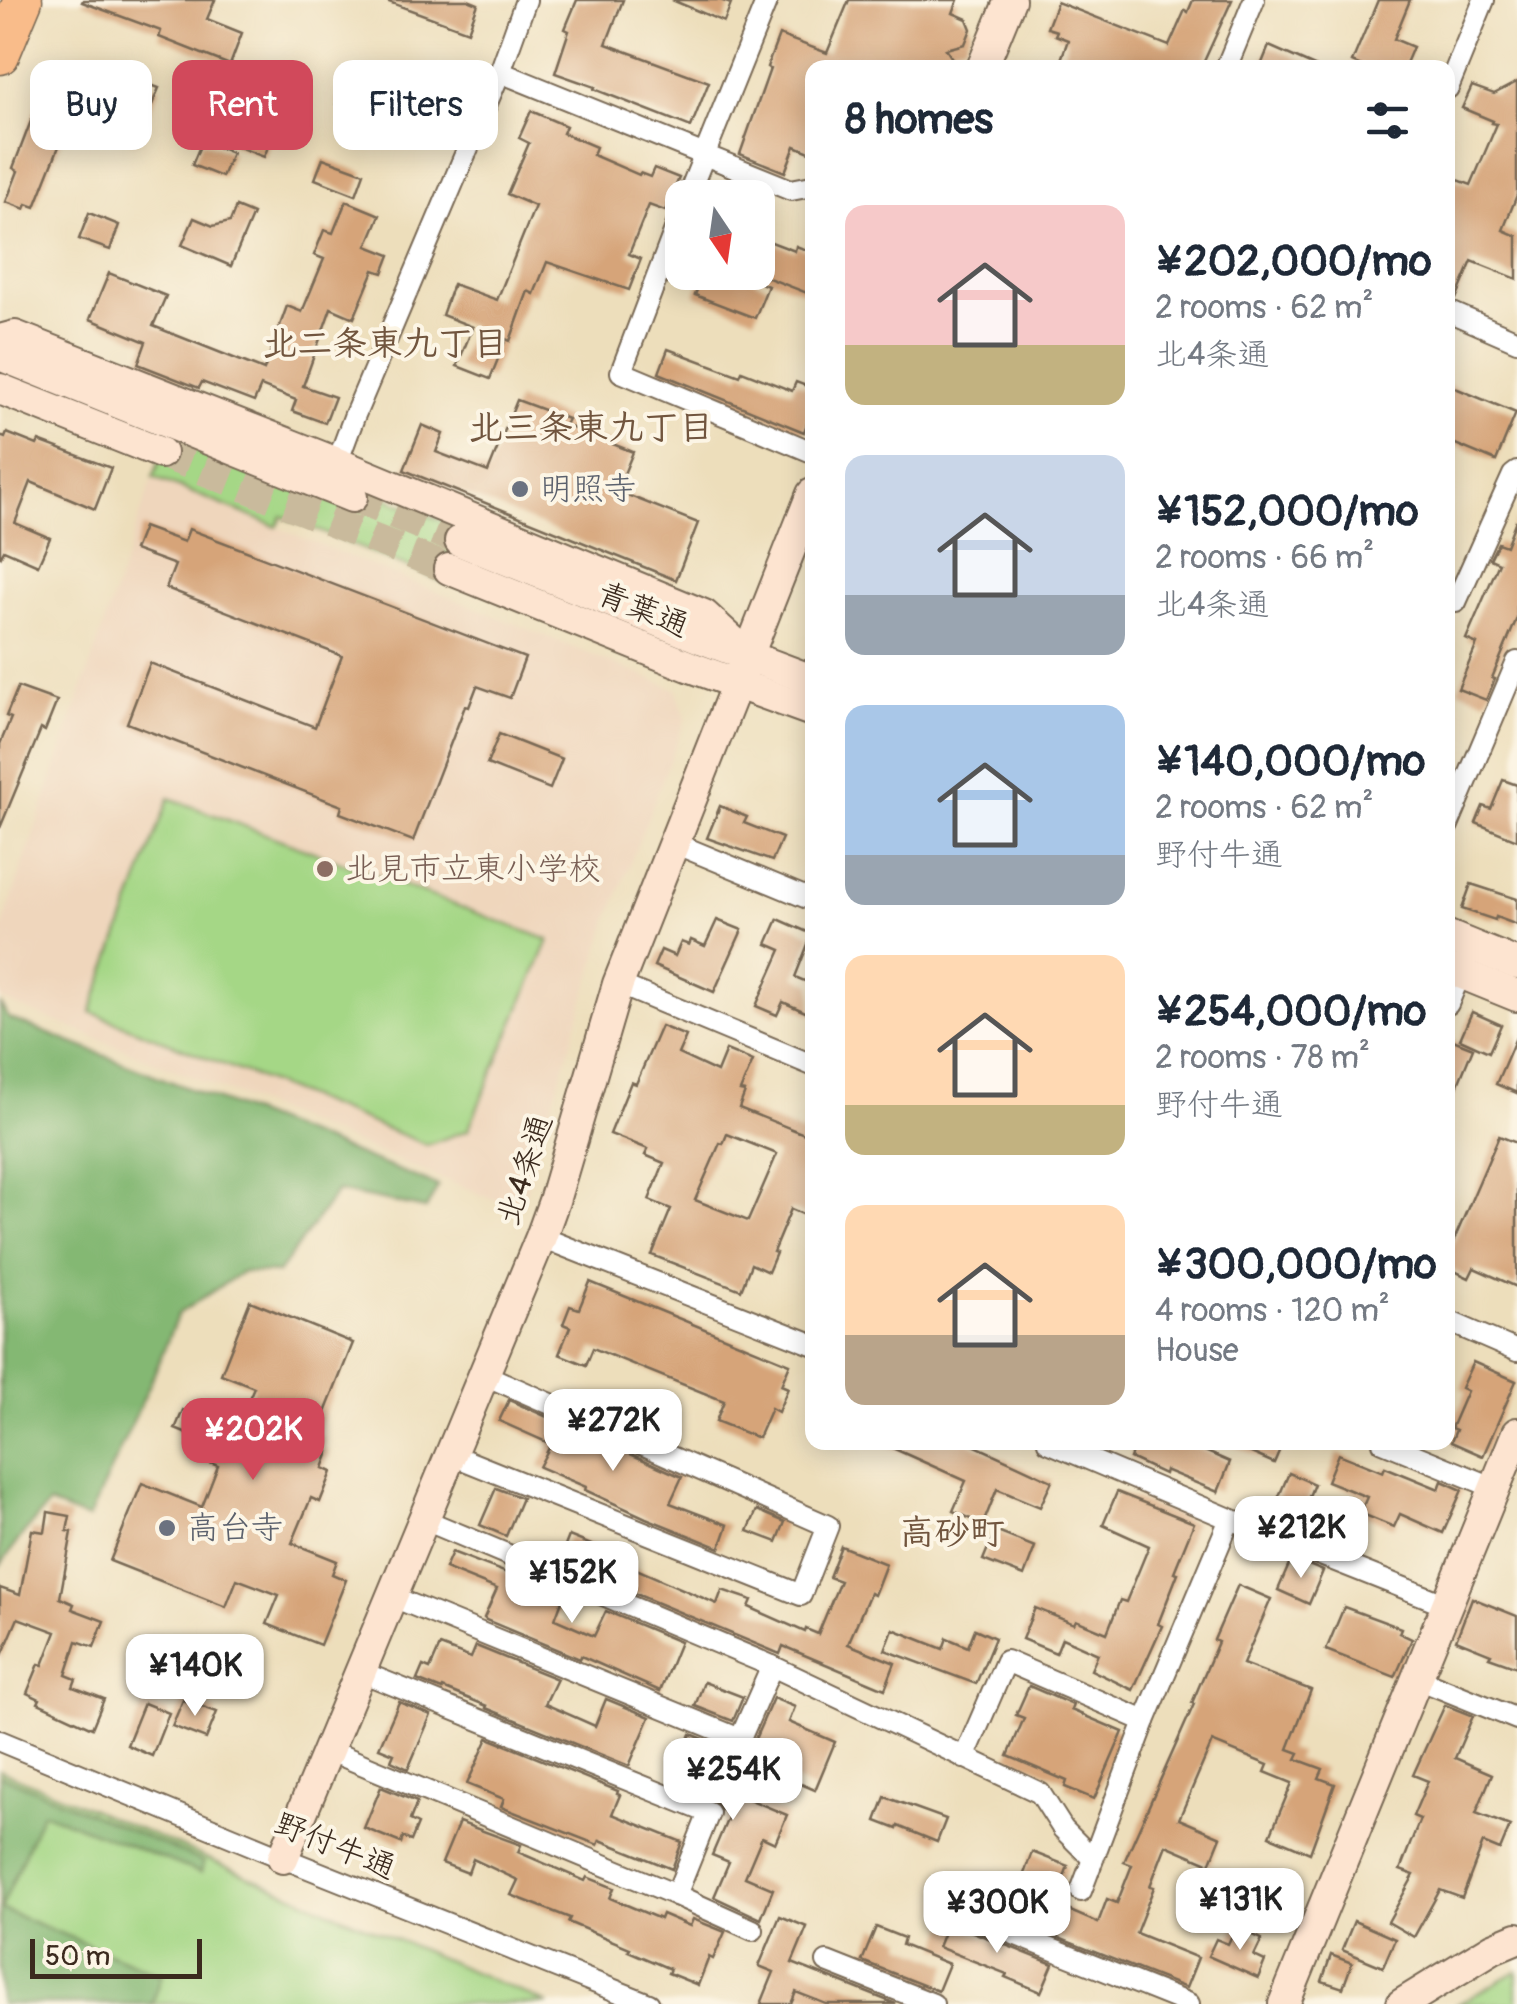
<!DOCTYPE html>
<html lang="en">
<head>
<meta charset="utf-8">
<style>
	:root { --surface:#fff; --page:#f2f2f3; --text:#1f2937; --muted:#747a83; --accent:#d1495b }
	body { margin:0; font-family:Pangolin,"Klee One",sans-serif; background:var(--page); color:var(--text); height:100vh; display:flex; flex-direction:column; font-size:38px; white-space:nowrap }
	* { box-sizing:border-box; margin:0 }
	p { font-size:32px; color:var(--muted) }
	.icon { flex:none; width:55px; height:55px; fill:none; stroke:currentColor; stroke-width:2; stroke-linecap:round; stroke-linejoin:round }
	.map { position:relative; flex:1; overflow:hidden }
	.panel { position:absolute; left:805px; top:60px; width:650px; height:1390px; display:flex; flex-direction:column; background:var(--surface); border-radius:20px; box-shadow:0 5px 25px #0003 }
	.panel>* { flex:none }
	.hud { position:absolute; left:30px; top:60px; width:625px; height:90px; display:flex; gap:20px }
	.needle { width:65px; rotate:167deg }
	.buttons { position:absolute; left:665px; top:180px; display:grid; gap:20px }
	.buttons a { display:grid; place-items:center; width:110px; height:110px; border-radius:20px; background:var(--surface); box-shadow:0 5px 25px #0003; font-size:50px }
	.scale { position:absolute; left:30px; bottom:25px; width:172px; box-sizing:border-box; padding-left:10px; border:5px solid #3b2a1e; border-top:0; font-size:28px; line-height:35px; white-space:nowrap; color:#3b2a1e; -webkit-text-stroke:8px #fcf5e5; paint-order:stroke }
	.price { position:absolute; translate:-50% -85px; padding:0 22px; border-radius:20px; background:#fff; color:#222; font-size:32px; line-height:65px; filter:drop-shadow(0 2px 5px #0008) }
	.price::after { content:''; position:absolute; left:50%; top:60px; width:30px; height:22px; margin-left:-15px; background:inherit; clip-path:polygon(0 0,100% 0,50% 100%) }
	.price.current { background:var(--accent); color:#fff }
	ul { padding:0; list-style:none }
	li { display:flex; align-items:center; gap:30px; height:250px; padding:0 40px }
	li span { display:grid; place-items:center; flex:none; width:280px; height:200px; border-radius:20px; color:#555 }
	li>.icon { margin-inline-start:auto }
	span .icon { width:120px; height:120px; fill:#fffc; stroke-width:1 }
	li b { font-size:42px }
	h2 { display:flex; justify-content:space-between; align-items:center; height:120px; padding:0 40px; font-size:42px }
	.tag { padding:0 35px; border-radius:20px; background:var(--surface); box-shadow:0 5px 25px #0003; font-size:35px; line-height:90px }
	.tag.current { background:var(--accent); color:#fff }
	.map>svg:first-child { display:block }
	.built { fill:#efd6bc }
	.green { fill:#a5d786; stroke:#708052; stroke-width:2.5 }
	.forest { fill:#84b873; stroke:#607148; stroke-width:2.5 }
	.building { fill:#d6a479; fill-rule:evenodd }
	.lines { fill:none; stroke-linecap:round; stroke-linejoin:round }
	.secondary-tunnel { stroke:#c9ba9c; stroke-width:30; stroke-dasharray:30 15; stroke-linecap:butt }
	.street-casing { stroke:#796955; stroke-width:24 }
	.secondary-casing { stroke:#796955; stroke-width:34 }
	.highway-casing { stroke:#796955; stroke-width:41 }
	.street { stroke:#fff; stroke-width:20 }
	.secondary { stroke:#fde4d0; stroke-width:30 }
	.highway { stroke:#f9bc8a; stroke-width:38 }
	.worship-dot { fill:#6b7280; stroke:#fcf5e5; stroke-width:4 }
	.education-dot { fill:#8d6e63; stroke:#fcf5e5; stroke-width:4 }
	.labels { text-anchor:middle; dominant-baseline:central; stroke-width:8; stroke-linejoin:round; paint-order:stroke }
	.worship-label { font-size:32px; fill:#5b616d; stroke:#fcf5e5; text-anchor:start }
	.street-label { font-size:32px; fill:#3b2a1e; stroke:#fcf5e5 }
	.education-label { font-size:32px; fill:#785e54; stroke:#fcf5e5; text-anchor:start }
	.neighbourhood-label { font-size:35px; font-weight:bold; fill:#71553e; stroke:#fcf5e5 }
</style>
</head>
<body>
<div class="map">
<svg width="1517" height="2004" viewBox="0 0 1517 2004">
	<rect width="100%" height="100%" fill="#fcf5e5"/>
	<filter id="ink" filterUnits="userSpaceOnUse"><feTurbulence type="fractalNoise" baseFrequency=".01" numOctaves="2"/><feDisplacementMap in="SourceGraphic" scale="20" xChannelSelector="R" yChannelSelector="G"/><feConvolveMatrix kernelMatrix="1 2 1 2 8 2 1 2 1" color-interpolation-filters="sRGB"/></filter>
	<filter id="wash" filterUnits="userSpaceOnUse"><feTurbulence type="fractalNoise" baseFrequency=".0048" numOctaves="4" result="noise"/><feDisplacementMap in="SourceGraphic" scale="40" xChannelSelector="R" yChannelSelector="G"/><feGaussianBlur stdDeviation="2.25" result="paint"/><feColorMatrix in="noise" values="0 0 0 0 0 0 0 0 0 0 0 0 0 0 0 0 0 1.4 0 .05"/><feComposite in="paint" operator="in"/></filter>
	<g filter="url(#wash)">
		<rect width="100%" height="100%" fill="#eddebb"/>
		<!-- built -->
		<path class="built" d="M153,477L676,689L686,718L608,921L520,1210L0,999V934Z"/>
		<!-- green -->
		<g class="green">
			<path d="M171,434L356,486L465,530L444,582L282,516L277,527L153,477Z"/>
			<path d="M169,798L549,940L468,1130L427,1145L91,1012Z"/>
			<path d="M0,1770L548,2004H0Z"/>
			<path d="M1517,1971V2004H1458Z"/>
		</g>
		<!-- forest -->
		<g class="forest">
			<path d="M0,1003L8,1018L438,1186L426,1209L337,1191L278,1273L242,1272L178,1314L150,1384L88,1519L49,1504L20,1538L0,1566Z"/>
			<path d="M0,1775L204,1862L201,1873L42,1812L1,1909L162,1975L152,2004H0Z"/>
		</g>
		<g id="blocks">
			<!-- building -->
			<g class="building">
				<path d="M83,0H215L207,19L242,33L230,65L159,37L161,31L82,2Z"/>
				<path d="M390,0H468L478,4L468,31L389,2Z"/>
				<path d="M577,0H623L606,44L709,82L691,127L594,89L595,87L555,73L569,31L565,29Z"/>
				<path d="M672,0H720L731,4L724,22Z"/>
				<path d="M849,0H958L953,13L967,19L971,29L965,44L946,49L958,68H812V153L795,146L785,172L740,154L770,69L767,67L779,35L827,53Z"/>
				<path d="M1193,0H1232L1201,68H1058L1068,40L1055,35L1057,31L1047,28L1057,2L1169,46L1185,10L1188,12Z"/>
				<path d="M1378,0H1410L1394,39L1413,47L1404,68H1366L1352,62Z"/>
				<path d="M1269,46L1319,68H1260Z"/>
				<path d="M233,69L263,81L251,111L221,98Z"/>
				<path d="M348,71L391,87L386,100L438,121L430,139L336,104Z"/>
				<path d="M129,77L159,88L136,143L79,121L78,124L69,121L35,207L27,204L25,209L6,202L18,171L13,168L45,84L117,109Z"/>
				<path d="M1517,82V195L1503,230L1517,236V279L1472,261L1456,299L1448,297V176L1471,185L1497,124L1492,123L1493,121L1462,108L1472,86L1494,94Z"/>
				<path d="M531,111L566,126L563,133L596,147L593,155L639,175L640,173L650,177L654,168L679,178L665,211L649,205L629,254L641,259L629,290L547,262L534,294L528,291L510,341L506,339L490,379L457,366L473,327L442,315L453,284L497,300L535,206L507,194L529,143L519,138Z"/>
				<path d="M232,116L274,132L264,157L223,141Z"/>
				<path d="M202,141L232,153L222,177L192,165Z"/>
				<path d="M323,158L364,173L356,195L315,179Z"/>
				<path d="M346,201L380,215L367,246L390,255L383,273L374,270L354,318L331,308L303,386L335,397L325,423L292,411L296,400L261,386L254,402L202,382L199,388L138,364L146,342L90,319L109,273L166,296L153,326L264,370L287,306L302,312L324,259L314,255L324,230L333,233Z"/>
				<path d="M236,207L253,214L231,266L182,245L194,218L213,226L230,222Z"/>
				<path d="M89,213L119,225L110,250L79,239Z"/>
				<path d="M758,237L795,251L796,246L812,252V295L758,274Z"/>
				<path d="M704,272H734L768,286L755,318L695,295Z"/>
				<path d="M668,349L740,376L742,371L792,391L796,382L812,388V410L804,432L659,373Z"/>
				<path d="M1448,385L1516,413L1496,461L1448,441Z"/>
				<path d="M517,400L568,419L565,425L633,452L617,491L698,523L676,580L404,470L422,425L443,434L436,452L488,472Z"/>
				<path d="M7,433L37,445L39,441L111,468L95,509L31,482L15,523L50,538L38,565L4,550L0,558V436L5,438Z"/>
				<path d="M1516,520L1517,618L1492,678L1495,679L1486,700L1458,689L1477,644L1466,639L1499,563L1490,559L1498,543L1506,546Z"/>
				<path d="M143,527L184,542L189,529L525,658L510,698L477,686L469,707L465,706L413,841L340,813L342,806L127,723L150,663L315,727L342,656L166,588L175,565L134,550Z"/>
				<path d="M18,687L57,701L45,731L41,729L0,828V744L11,718L6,716Z"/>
				<path d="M499,734L562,759L550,789L487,764Z"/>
				<path d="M1503,780L1517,785V840L1476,823L1483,806L1491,809Z"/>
				<path d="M720,806L747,817L744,823L782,838L772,861L707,838Z"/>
				<path d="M1471,884L1517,899V925L1496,917L1495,920L1462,909Z"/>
				<path d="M778,919L812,934L795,977L812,984V1015L783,1002L777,1015L756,1006L781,950L767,944Z"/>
				<path d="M717,920L742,930L714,992L654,966L661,950L675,956L681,942L689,945L691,940L705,946Z"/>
				<path d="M1472,1012L1501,1025L1489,1052L1460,1039Z"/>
				<path d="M661,1026L686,1036L678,1054L717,1072L726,1050L753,1061L740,1091L745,1092L739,1108L812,1137V1218L791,1209L773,1252L776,1253L768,1272L751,1264L741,1290L652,1255L671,1209L649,1200L664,1163L645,1155L648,1149L610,1134L631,1082L636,1084ZM727,1134L777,1154L748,1221L695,1200L720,1143L723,1144Z"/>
				<path d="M1517,1035V1093L1496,1084Z"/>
				<path d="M1453,1040L1473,1048L1448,1109V1052Z"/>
				<path d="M1499,1136L1517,1143V1287L1474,1268L1469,1278L1448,1268V1254Z"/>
				<path d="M590,1282L790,1364L781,1385L788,1388L778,1412L771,1408L758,1438L716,1421L724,1401L593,1348L586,1365L559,1354L570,1327L563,1324L570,1306L579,1309Z"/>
				<path d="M250,1301L353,1343L316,1435L324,1438L321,1448L329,1452L323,1468L332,1472L320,1502L311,1498L292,1543L337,1561L332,1574L346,1580L320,1645L267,1624L279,1595L237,1579L226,1607L110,1561L142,1483L202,1507L218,1466L200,1459L207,1442L175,1429L183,1410L213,1422L216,1415L238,1424L254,1387L221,1374Z"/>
				<path d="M1473,1362L1516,1381L1483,1456L1451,1442L1456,1430L1451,1428L1467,1391L1461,1388Z"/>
				<path d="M509,1400L682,1477L670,1503L728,1525L720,1548L646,1518L585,1490L586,1487L539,1467L551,1444L499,1421Z"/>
				<path d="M879,1442H967L1052,1481L1040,1507L997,1489L983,1524L953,1511L966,1481Z"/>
				<path d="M1136,1442H1184L1230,1462L1218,1492L1165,1470L1164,1474L1130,1458Z"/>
				<path d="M1226,1442H1283L1274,1463Z"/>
				<path d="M1338,1454L1383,1472L1385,1467L1439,1489L1442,1481L1462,1490L1443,1533L1400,1514L1394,1527L1360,1513L1367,1497L1327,1481Z"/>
				<path d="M1289,1473L1314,1484L1299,1521L1273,1510Z"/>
				<path d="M496,1488L522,1498L506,1536L480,1525Z"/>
				<path d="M1117,1492L1194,1523L1174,1572L1178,1573L1158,1624L1162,1626L1133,1690L1091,1670L1098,1654L1062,1638L1056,1653L1022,1639L1035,1608L1074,1624L1076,1620L1107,1633L1120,1600L1126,1602L1149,1546L1103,1525Z"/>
				<path d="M757,1510L785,1522L777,1542L748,1531Z"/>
				<path d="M48,1512L70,1516L67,1531L72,1532L60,1598L74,1604L72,1609L104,1621L94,1647L77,1641L66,1675L76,1679L73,1687L104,1699L92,1728L38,1703L40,1699L27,1693L39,1664L43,1665L56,1632L18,1618L0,1660V1588L20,1595L32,1530L45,1532Z"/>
				<path d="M995,1531L1035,1547L1024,1576L983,1560Z"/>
				<path d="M569,1536L601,1549L599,1553L717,1604L722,1590L752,1600L749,1607L805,1632L806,1629L818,1634L840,1581L829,1577L841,1546L886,1564L874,1595L870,1593L848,1644L895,1663L885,1689L783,1646L780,1654L612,1584L613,1581L560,1559Z"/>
				<path d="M452,1552L564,1595L555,1619L594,1636L606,1611L680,1642L660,1691L581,1656L580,1659L486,1620L484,1618L497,1589L445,1568Z"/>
				<path d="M1292,1558L1323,1571L1309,1604L1278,1590Z"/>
				<path d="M1238,1585L1271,1599L1243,1664L1311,1690L1288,1749L1299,1753L1296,1759L1323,1769L1319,1778L1335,1784L1310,1853L1270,1836L1292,1783L1265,1772L1268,1765L1212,1742L1179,1819L1221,1837L1210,1864L1166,1845L1150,1886L1154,1887L1136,1933L1198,1958L1186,1988L960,1899L968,1877L996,1887L999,1878L1020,1885L1032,1852L1068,1866L1054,1904L1098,1923L1107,1899L1117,1903L1132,1865L1124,1862L1194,1704L1192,1703L1218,1642L1214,1640Z"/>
				<path d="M1472,1598L1517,1616V1667L1489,1657L1491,1654L1456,1640Z"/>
				<path d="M1344,1607L1401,1628L1399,1633L1412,1639L1395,1677L1326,1650Z"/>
				<path d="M893,1629L943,1649L947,1638L968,1647L975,1629L995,1638L976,1684L885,1650Z"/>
				<path d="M440,1646L471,1658L476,1646L557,1679L545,1704L595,1726L606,1699L650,1717L629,1766L486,1708L487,1706L443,1688L442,1690L417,1680L423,1666L430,1669Z"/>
				<path d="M704,1682L743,1697L733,1721L695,1706Z"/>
				<path d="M1029,1686L1073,1705L1071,1710L1123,1732L1094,1799L1065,1787L1067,1781L1008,1756L1024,1718L1016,1715Z"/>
				<path d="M773,1698L795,1707L789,1722L835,1742L815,1790L787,1778L794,1763L752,1746Z"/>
				<path d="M183,1700L217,1712L206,1739L172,1726Z"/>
				<path d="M399,1702L431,1715L408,1769L391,1761L394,1754L379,1748Z"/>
				<path d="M144,1703L169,1713L152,1756L127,1745Z"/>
				<path d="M1445,1705L1473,1716L1455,1758L1492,1774L1476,1813L1510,1826L1500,1850L1483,1843L1462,1898L1440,1890L1414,1937L1388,1922L1414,1875L1400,1870L1420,1819L1413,1816L1428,1781L1413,1775Z"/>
				<path d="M691,1734L735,1752H743L727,1790L787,1815L775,1843L762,1837L745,1877L773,1889L761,1919L714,1897L729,1862L712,1855L730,1813L722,1810L714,1800L681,1787L692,1762L681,1757Z"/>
				<path d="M488,1738L618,1791L617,1794L620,1795L612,1814L682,1842L672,1869L600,1840L598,1845L501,1807L504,1799L467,1784Z"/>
				<path d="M381,1787L417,1802L410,1820L418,1824L411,1841L403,1837L401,1843L364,1828Z"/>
				<path d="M885,1797L946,1819L937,1842L898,1826L897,1829L876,1821Z"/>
				<path d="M459,1822L521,1845L518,1852L585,1881L587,1877L614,1888L610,1898L660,1919L662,1914L690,1926L693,1919L725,1932L713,1959L709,1957L698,1985L668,1973L670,1969L628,1951L630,1948L568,1922L570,1918L511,1895L518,1880L473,1859L468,1873L442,1863Z"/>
				<path d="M780,1916L807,1927L792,1963L896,2004H826L796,1992L791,2004H761L774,1972L759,1966Z"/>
				<path d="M1354,1921L1395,1939L1383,1967L1342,1950Z"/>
				<path d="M948,1922L1053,1964L1041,1992L1005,1977L1007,1974L938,1947Z"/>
				<path d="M876,1927L904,1938L902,1945L949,1964L938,1991L862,1961Z"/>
				<path d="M1236,1927L1262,1939L1254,1956L1265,1961L1258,1978L1208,1956L1216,1939L1228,1944Z"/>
				<path d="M1331,1955L1352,1963L1343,1988L1322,1981Z"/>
			</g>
		</g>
	</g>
	<g filter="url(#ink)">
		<use href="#blocks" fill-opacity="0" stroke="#796955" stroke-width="2.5"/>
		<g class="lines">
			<!-- secondary-tunnel -->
			<g class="secondary-tunnel">
				<path d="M161,453L449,569"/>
				<path d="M352,497L460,541"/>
			</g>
			<!-- street casing -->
			<g class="street-casing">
				<g id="street">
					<path d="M1226,68L1254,0"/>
					<path d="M500,72L791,190L812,186"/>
					<path d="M1448,88L1484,0"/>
					<path d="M687,198L767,0"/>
					<path d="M682,211L621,372L812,452"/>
					<path d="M1448,311L1517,341"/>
					<path d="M337,463L354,417L500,72L526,0"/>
					<path d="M1456,602L1513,475L1517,472"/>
					<path d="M1448,825L1517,662"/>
					<path d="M674,843L812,900"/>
					<path d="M618,984L812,1065"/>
					<path d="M1448,1004L1465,962"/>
					<path d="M541,1237L812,1344"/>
					<path d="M1448,1321L1517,1351"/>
					<path d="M1048,1442L1230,1519L1447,1605"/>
					<path d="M1383,1442L1495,1488"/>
					<path d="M452,1455L801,1595L828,1526L485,1375"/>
					<path d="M425,1520L772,1666L1040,1793L1063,1829L1092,1858"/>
					<path d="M393,1597L740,1739L772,1666"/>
					<path d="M359,1671L709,1813L676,1895"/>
					<path d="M1418,1679L1517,1719"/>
					<path d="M0,1741L283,1858L649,2004"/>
					<path d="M328,1750L676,1895L753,1930"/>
					<path d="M964,1758L1006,1661L1145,1721"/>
					<path d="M1081,1891L1145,1721L1230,1519"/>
					<path d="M959,1912L1189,2004"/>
					<path d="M827,1962L933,2004"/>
				</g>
			</g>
			<!-- secondary casing -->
			<g class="secondary-casing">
				<g id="secondary">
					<path d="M982,68L1010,0"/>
					<path d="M0,340L15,336L337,463L704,615L749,656"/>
					<path d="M0,355L352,497"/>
					<path d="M0,389L161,453"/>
					<path d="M460,541L703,639L812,680"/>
					<path d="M449,569L691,667L812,711"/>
					<path d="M1448,936L1517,964"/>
					<path d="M1448,968L1517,996"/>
					<path d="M283,1858L541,1237L554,1201L618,984L812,494"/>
					<path d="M1284,2004L1517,1433"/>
					<path d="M1402,2004L1493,1948L1517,1938"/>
				</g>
			</g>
			<!-- highway casing -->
			<g class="highway-casing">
				<path id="highway" d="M0,55L23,0"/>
			</g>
			<!-- street -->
			<use href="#street" class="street"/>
			<!-- secondary -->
			<use href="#secondary" class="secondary"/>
			<!-- highway -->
			<use href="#highway" class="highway"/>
		</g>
	</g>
	<!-- markers -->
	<g class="worship-dot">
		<circle cx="520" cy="489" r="10"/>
		<circle cx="167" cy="1528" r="10"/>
	</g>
	<circle class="education-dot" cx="325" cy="869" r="10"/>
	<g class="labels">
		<!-- worship labels -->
		<g class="worship-label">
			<text x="540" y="489">明照寺</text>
			<text x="187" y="1528">高台寺</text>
		</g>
		<!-- street labels -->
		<g class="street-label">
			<text transform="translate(643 610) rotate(22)">青葉通</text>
			<text transform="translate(525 1170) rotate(-72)">北4条通</text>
			<text transform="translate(335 1846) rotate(22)">野付牛通</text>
		</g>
		<!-- education labels -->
		<g class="education-label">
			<text x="345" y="869">北見市立東小学校</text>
		</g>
		<!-- neighbourhood labels -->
		<g class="neighbourhood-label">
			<text x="385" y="344">北二条東九丁目</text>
			<text x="591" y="428">北三条東九丁目</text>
			<text x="952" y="1533">高砂町</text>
		</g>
	</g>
</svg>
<div class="buttons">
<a><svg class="needle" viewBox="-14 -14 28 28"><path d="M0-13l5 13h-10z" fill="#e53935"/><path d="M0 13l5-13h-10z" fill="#747a83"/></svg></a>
</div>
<div class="scale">50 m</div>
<b class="price" style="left:613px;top:1474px">¥272K</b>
<b class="price current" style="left:253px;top:1483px">¥202K</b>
<b class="price" style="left:1301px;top:1581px">¥212K</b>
<b class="price" style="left:572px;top:1626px">¥152K</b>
<b class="price" style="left:195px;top:1719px">¥140K</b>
<b class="price" style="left:733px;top:1823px">¥254K</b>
<b class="price" style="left:1240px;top:1953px">¥131K</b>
<b class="price" style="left:997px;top:1956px">¥300K</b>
<div class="hud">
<a class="tag">Buy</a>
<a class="tag current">Rent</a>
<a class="tag">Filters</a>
</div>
<section class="panel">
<h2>8 homes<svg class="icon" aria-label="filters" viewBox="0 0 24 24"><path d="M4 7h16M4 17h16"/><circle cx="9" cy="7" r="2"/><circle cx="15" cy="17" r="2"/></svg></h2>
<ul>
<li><span style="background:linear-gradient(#f6c9c9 70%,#c2b280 0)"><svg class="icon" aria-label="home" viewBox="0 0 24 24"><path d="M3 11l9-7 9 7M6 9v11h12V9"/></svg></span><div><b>¥202,000/mo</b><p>2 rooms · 62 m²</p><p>北4条通</p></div></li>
<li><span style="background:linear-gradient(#c9d6e8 70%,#9aa5b1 0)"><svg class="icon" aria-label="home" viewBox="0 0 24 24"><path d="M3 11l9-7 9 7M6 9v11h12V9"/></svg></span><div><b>¥152,000/mo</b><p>2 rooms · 66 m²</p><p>北4条通</p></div></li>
<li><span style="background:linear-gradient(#a9c7e8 75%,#9aa5b1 0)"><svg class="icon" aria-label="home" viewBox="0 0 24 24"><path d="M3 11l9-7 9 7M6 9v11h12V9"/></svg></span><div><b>¥140,000/mo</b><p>2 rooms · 62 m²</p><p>野付牛通</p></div></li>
<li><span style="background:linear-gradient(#ffd9b3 75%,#c2b280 0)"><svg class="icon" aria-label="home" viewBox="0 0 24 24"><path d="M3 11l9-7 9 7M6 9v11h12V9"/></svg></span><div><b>¥254,000/mo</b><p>2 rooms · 78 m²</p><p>野付牛通</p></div></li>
<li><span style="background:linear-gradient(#ffd9b3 65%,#b9a48a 0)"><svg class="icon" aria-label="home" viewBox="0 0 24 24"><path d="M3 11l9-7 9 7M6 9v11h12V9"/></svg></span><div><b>¥300,000/mo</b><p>4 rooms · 120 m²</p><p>House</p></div></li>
</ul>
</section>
</div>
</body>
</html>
